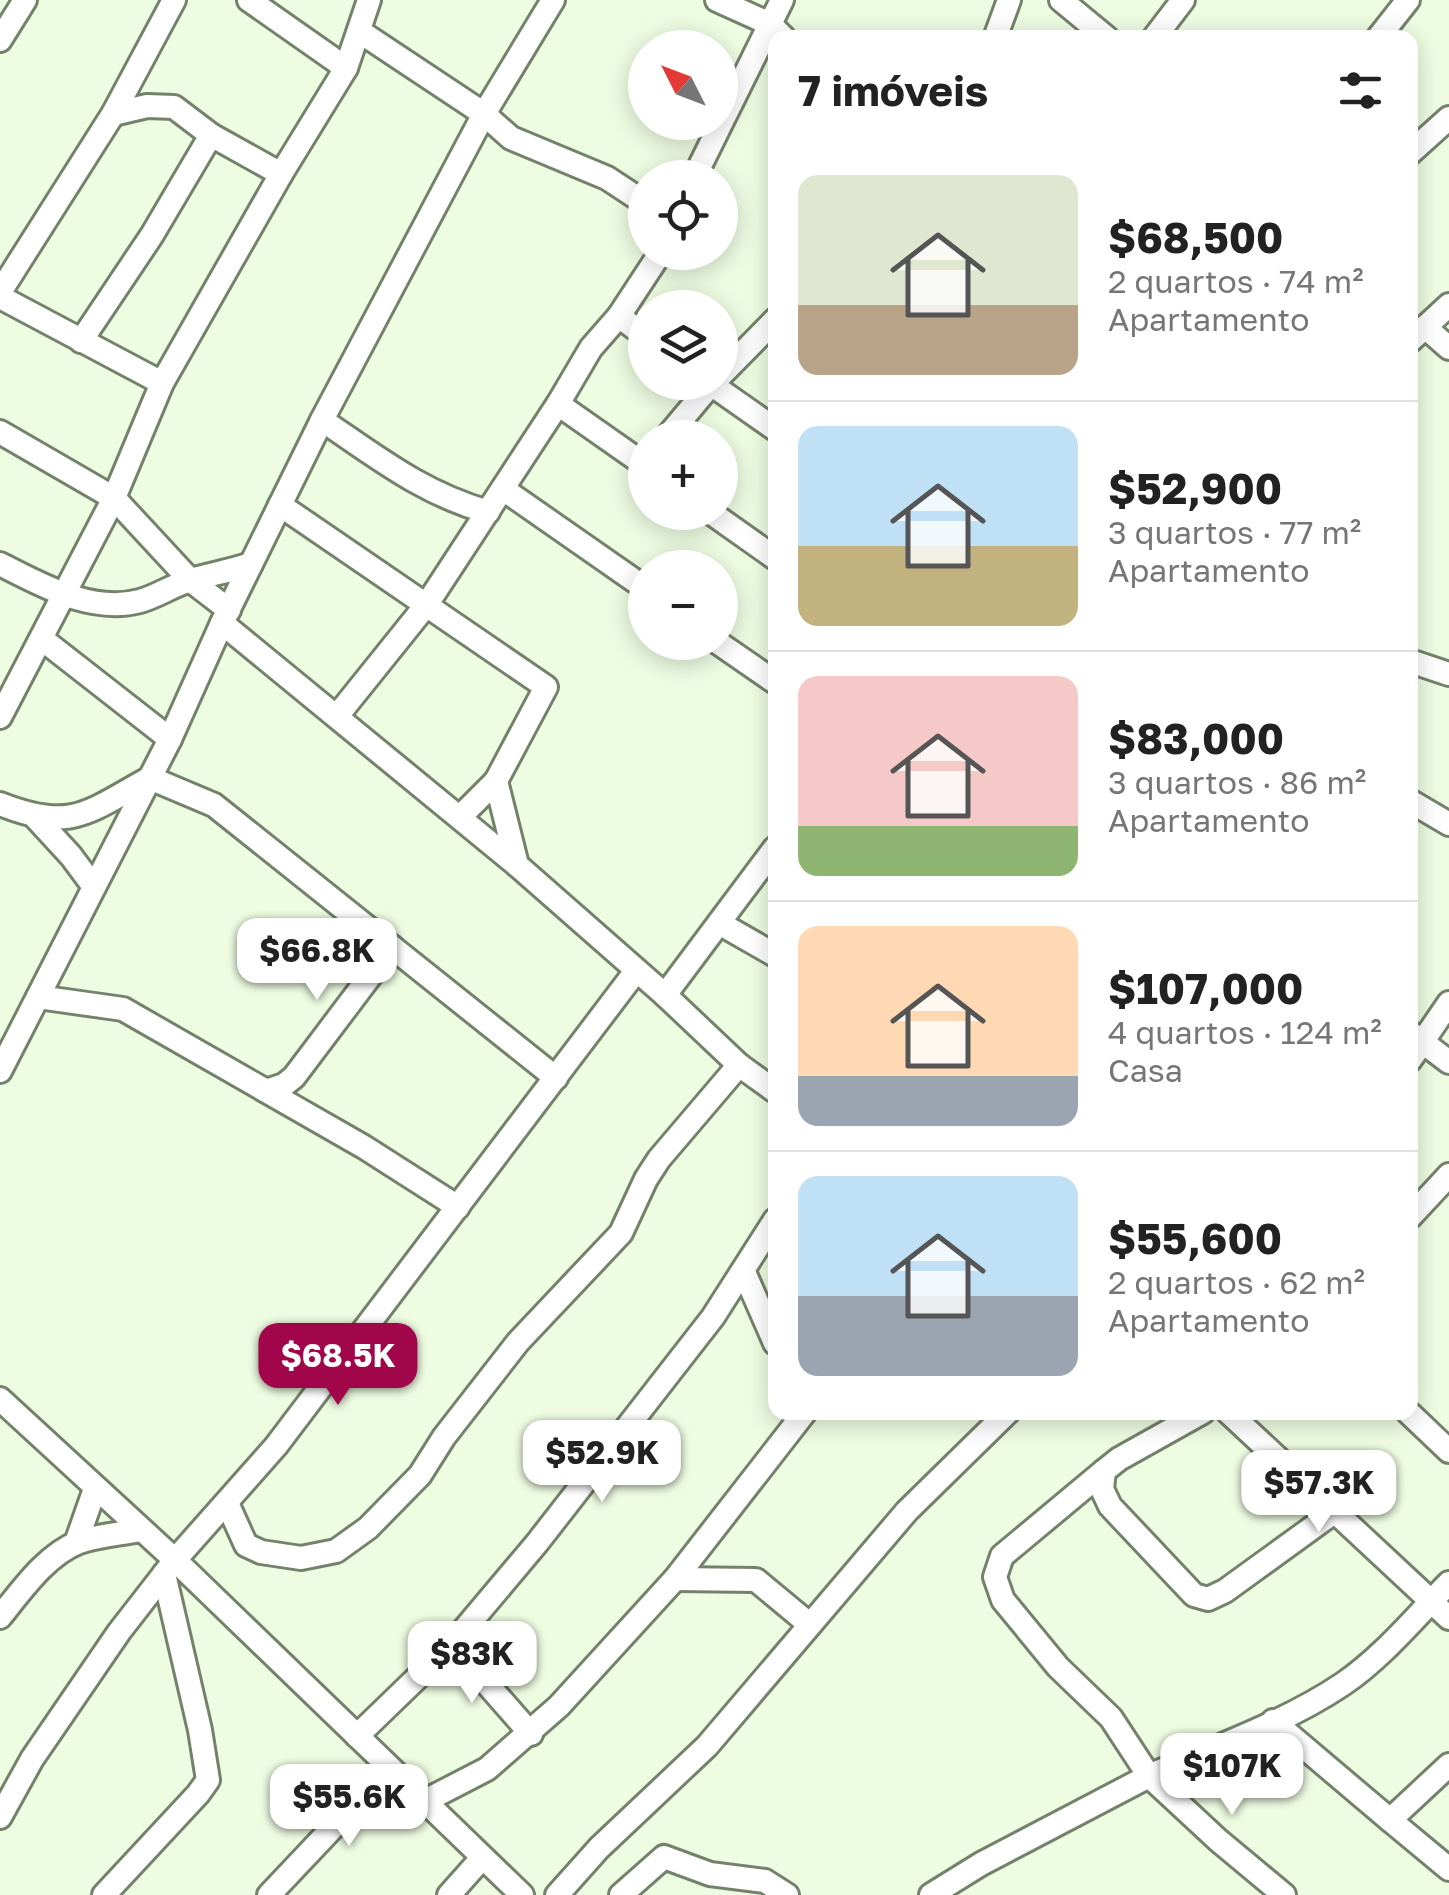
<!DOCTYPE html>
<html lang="pt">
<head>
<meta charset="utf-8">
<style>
	:root { --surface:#fff; --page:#f6f6f6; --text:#222; --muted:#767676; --line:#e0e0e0; --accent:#a00649 }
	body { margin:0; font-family:"Golos Text",sans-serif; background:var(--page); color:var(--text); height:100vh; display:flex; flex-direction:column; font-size:38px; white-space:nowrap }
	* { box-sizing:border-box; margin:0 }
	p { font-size:32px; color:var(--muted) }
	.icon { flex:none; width:55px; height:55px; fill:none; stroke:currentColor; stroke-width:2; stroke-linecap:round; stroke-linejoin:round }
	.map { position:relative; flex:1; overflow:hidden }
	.panel { position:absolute; left:768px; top:30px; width:650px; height:1390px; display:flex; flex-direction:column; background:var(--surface); border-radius:20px; box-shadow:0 5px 25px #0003 }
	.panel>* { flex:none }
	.needle { width:65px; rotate:312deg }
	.controls { position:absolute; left:628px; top:30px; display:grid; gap:20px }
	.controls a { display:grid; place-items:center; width:110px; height:110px; border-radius:50%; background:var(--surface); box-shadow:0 5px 25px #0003; font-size:50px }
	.price { position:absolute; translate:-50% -85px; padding:0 22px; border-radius:20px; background:#fff; color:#222; font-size:32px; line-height:65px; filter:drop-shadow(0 2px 5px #0008) }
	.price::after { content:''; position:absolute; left:50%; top:60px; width:30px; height:22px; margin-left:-15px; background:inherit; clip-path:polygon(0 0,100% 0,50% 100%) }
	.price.active { background:var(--accent); color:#fff }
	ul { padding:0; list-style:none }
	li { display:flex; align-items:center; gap:30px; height:250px; padding:0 30px }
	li+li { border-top:2px solid var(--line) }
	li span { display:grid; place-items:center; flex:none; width:280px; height:200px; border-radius:20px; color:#555 }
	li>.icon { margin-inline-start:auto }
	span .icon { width:120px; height:120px; fill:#fffc; stroke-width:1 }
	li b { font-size:42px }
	h2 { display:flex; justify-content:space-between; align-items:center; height:120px; padding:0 30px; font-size:42px }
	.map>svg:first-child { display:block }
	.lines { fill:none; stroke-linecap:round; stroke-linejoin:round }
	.minor-casing { stroke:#75826b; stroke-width:28 }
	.minor { stroke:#fff; stroke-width:22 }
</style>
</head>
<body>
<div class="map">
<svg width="1449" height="1895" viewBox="0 0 1449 1895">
	<rect width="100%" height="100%" fill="#eefce2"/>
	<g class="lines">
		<!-- minor casing -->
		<g class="minor-casing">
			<g id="minor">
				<path d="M249,0L346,68"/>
				<path d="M717,0L770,24L784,38"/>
				<path d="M1061,0L1107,38"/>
				<path d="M359,31L484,114L511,138L607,178L645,203"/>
				<path d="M995,38L1009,0"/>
				<path d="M1154,38L1183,0"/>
				<path d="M1378,38L1408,0"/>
				<path d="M0,40L25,0"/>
				<path d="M113,114L147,106L174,107L211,135L281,174"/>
				<path d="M1410,153L1449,118"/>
				<path d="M694,178L782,0"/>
				<path d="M0,292L113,114L174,0"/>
				<path d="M0,297L162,383"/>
				<path d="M619,316L645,336"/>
				<path d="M1425,327L1449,348"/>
				<path d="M81,341L152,235L211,135"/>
				<path d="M1410,341L1449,305"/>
				<path d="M720,376L775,320"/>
				<path d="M708,382L775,429"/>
				<path d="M558,404L645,465"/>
				<path d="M322,420C378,458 422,493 488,512"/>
				<path d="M0,432L114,498L190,580L229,610"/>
				<path d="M666,438L713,382"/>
				<path d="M503,489L645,588"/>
				<path d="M280,505L546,687L496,781L460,817"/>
				<path d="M710,512L775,558"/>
				<path d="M0,564C42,585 91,614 140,601C158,596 173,585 191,580C211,574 231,571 251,564"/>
				<path d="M222,623L517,865L665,995L739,1065L775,1091"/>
				<path d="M42,639L170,739"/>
				<path d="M717,642L775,682"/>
				<path d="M1410,661L1449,674"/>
				<path d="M337,716L427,604L558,404L591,348L619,316L661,252"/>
				<path d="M0,717L114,498L162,383L281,174L346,68L369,0"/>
				<path d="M496,781L517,865"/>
				<path d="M1410,801L1449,824"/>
				<path d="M0,804C71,832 87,813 150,778L214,805L556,1078"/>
				<path d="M36,818L71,856L94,887"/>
				<path d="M719,923L775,955"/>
				<path d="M665,995L775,848"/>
				<path d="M38,997L123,1009L364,1147L458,1207"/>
				<path d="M1412,1034L1449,1062"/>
				<path d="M1410,1060L1449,1003"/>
				<path d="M0,1071L170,739L222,623L322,420L484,114L553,0"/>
				<path d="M266,1091L284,1085L294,1077L392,947"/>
				<path d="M1410,1217L1449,1175"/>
				<path d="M744,1272L775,1343"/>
				<path d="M0,1399L175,1560L522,1895"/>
				<path d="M1203,1412L1119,1459L1104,1471L1102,1489L1110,1506L1194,1595L1208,1599L1225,1591L1334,1512"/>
				<path d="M1228,1412L1449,1618"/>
				<path d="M1408,1412L1449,1451"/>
				<path d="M227,1503L246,1545L261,1552L301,1558L336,1551L368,1528L420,1475L444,1437L518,1342L621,1233L646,1179L659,1159L739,1065"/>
				<path d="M76,1543L95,1489"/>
				<path d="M675,1579L756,1580L809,1624"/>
				<path d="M0,1617C22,1590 46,1555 79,1542C99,1535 121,1534 141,1530"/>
				<path d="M452,1644L531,1734"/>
				<path d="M1273,1721L1390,1820"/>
				<path d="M357,1736L452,1644L537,1543L713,1317L775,1220"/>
				<path d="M1449,1765L1390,1820L1449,1869"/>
				<path d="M423,1802L487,1769L559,1706L675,1579L805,1412"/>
				<path d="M0,1817L32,1759L119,1632L175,1560L276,1446L636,971"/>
				<path d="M104,1895L198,1794L208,1780L200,1730L164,1574"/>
				<path d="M269,1895L389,1768"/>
				<path d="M449,1895L482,1858"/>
				<path d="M557,1895L599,1848L707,1746L907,1511L1008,1412"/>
				<path d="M621,1895L664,1857L710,1874L765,1881L787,1895"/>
				<path d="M931,1895L981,1864L1149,1776L1111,1718L1058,1667L1003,1600L995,1577L1002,1556L1104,1471"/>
				<path d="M1284,1895L1218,1840L1149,1776C1213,1748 1285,1723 1343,1684C1383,1657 1416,1616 1449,1583"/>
			</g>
		</g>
		<!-- minor -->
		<use href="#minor" class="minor"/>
	</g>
</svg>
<div class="controls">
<a><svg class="needle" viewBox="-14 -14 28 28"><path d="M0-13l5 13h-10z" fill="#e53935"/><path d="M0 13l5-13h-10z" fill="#767676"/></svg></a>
<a><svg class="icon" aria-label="locate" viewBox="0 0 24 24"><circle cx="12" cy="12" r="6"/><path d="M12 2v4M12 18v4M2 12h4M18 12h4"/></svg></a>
<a><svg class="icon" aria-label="layers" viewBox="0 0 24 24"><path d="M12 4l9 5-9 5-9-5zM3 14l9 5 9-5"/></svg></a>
<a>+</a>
<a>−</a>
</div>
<b class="price" style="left:317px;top:1003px">$66.8K</b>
<b class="price active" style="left:338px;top:1408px">$68.5K</b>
<b class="price" style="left:602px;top:1505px">$52.9K</b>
<b class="price" style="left:1319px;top:1535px">$57.3K</b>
<b class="price" style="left:472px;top:1706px">$83K</b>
<b class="price" style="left:1232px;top:1818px">$107K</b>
<b class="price" style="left:349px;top:1849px">$55.6K</b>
<section class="panel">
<h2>7 imóveis<svg class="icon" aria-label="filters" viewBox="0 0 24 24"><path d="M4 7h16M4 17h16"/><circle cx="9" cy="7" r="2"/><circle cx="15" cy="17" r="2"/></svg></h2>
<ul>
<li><span style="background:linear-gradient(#dfe7d0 65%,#b9a48a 0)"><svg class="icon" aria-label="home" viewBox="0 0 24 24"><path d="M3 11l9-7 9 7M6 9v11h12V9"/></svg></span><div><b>$68,500</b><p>2 quartos · 74 m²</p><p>Apartamento</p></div></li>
<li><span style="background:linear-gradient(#bfe0f5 60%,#c2b280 0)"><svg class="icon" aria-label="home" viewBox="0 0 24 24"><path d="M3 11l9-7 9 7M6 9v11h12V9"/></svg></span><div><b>$52,900</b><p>3 quartos · 77 m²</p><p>Apartamento</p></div></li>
<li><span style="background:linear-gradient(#f6c9c9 75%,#8fb573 0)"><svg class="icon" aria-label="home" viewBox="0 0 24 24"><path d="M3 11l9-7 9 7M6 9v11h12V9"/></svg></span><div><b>$83,000</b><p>3 quartos · 86 m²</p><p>Apartamento</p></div></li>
<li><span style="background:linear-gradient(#ffd9b3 75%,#9aa5b1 0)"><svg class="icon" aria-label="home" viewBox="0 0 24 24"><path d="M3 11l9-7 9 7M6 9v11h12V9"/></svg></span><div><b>$107,000</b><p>4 quartos · 124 m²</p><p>Casa</p></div></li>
<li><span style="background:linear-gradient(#bfe0f5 60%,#9aa5b1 0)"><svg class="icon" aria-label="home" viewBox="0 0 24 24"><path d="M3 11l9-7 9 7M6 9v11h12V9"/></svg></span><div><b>$55,600</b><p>2 quartos · 62 m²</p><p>Apartamento</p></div></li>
</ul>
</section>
</div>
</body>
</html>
